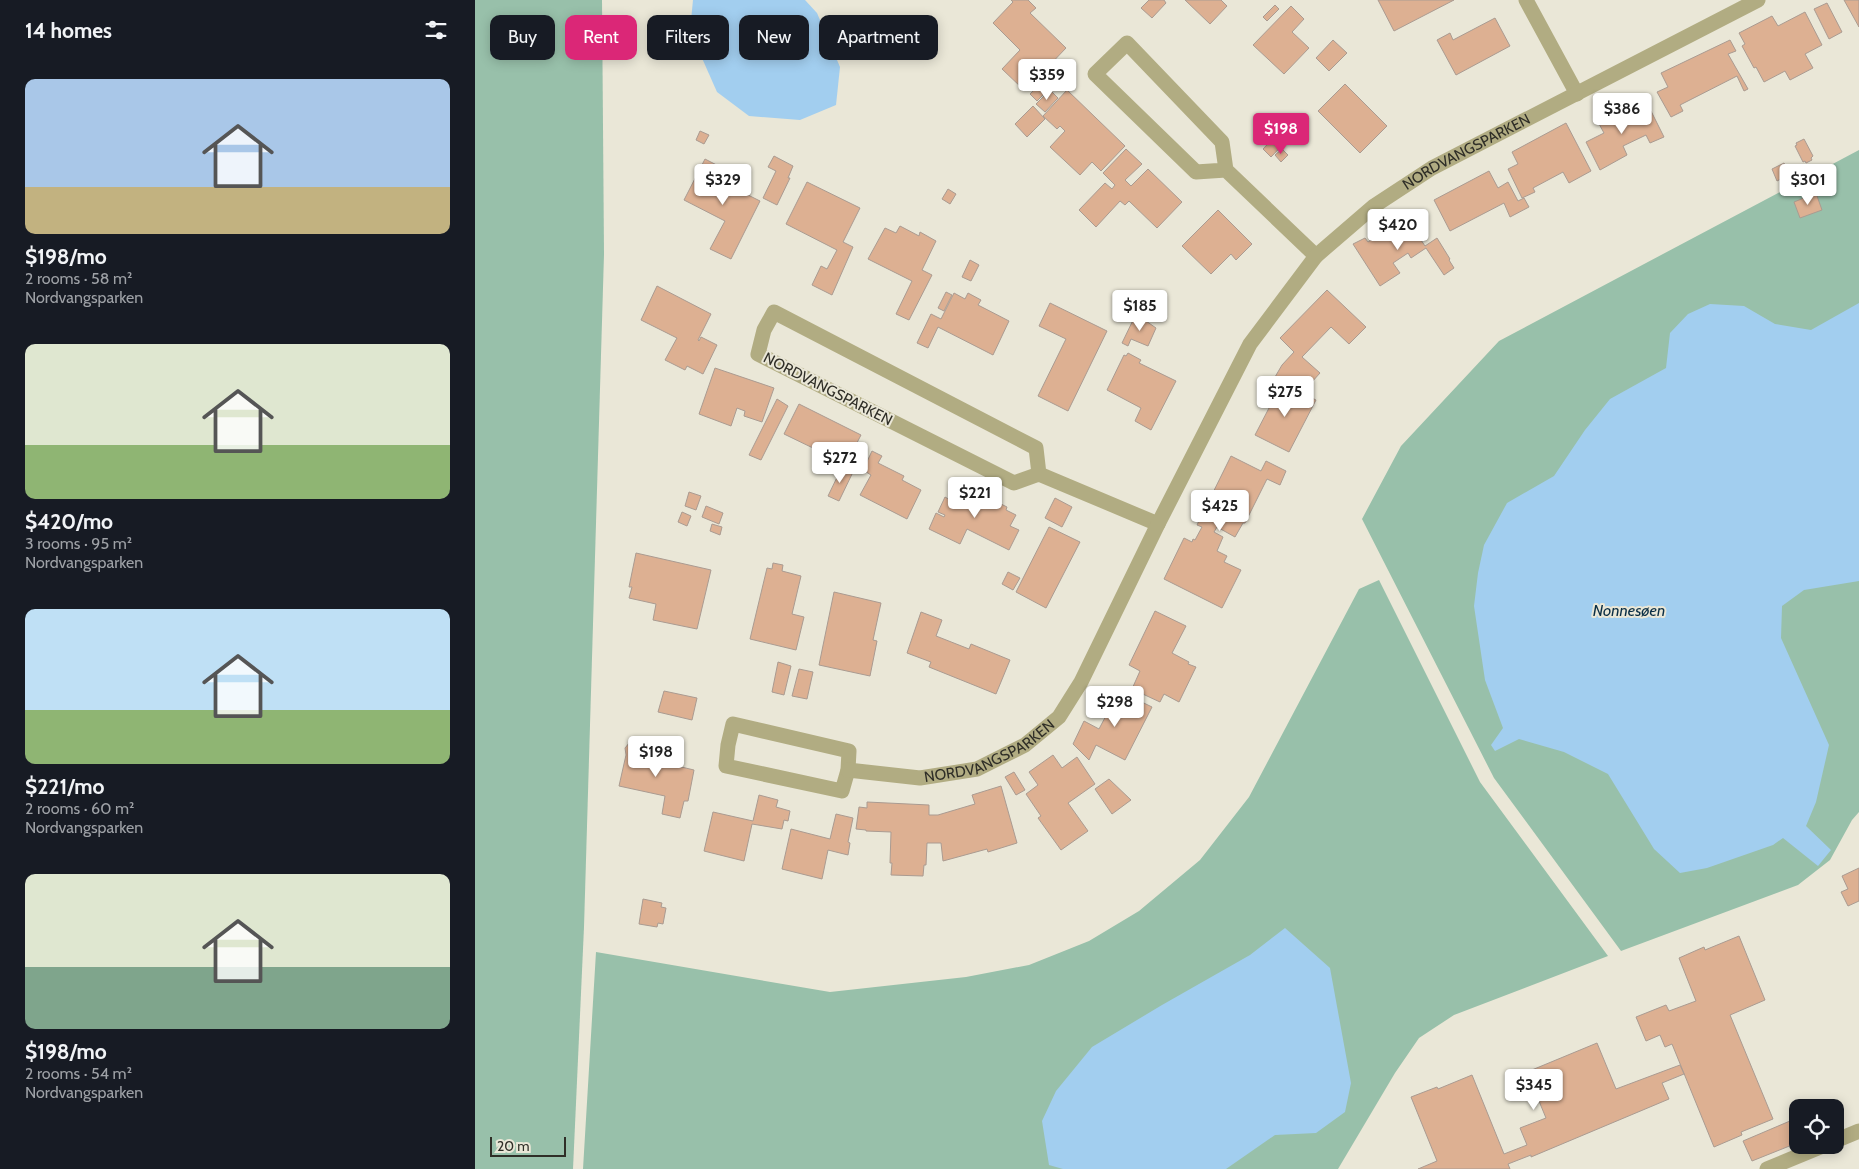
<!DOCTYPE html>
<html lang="en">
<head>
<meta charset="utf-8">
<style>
	:root { --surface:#171b24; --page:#242831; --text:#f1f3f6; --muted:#9ea1a6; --accent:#db2777 }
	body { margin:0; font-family:Cabin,sans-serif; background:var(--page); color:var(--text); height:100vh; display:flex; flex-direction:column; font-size:19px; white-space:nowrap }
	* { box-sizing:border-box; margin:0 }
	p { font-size:16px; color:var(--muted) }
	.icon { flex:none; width:28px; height:28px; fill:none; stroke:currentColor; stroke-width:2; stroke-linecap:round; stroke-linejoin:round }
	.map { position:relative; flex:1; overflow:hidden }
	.panel { display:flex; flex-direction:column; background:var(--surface); width:475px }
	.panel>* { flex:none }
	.hud { position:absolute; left:15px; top:15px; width:475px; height:45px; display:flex; gap:10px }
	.fabs { position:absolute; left:1314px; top:1099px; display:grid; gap:10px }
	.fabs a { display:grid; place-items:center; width:55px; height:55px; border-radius:10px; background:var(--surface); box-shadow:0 2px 12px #0003; font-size:25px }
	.scale { position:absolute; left:15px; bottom:12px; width:76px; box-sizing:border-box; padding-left:5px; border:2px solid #2f2e27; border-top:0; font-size:14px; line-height:18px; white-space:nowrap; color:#2f2e27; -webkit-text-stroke:4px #eae7d7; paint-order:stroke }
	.price { position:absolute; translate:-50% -42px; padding:0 11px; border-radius:5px; background:#fff; color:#222; font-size:16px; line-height:32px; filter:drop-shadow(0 1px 2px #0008) }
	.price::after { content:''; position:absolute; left:50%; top:30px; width:15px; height:11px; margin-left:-8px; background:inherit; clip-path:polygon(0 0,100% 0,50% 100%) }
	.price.on { background:var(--accent); color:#fff }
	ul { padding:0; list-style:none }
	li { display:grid; align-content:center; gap:10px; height:265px; padding:0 25px }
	li span { display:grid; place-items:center; height:155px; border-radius:10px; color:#555 }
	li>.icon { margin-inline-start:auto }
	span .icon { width:90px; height:90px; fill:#fffc; stroke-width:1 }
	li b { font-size:21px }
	h2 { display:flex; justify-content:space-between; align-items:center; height:60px; padding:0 25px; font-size:21px }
	.tag { padding:0 18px; border-radius:10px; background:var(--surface); box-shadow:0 2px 12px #0003; font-size:18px; line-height:45px }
	.tag.on { background:var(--accent); color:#fff }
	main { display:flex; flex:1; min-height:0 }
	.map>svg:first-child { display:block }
	.green { fill:#98c0aa }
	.water { fill:#a2ceef }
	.building { fill:#ddb092; stroke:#aa9b91 }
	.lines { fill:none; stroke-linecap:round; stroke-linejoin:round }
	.street { stroke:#b1ac82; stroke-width:15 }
	.labels { text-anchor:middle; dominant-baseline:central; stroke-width:4; stroke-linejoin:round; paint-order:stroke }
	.street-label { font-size:15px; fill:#2f2e27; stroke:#eae7d7 }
	.water-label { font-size:16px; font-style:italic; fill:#0a2e45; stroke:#eae7d7 }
</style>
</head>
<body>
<main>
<section class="panel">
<h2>14 homes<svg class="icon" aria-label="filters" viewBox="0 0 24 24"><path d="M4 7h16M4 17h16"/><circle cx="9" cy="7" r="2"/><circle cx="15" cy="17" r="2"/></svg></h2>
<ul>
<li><span style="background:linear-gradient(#a9c7e8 70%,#c2b280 0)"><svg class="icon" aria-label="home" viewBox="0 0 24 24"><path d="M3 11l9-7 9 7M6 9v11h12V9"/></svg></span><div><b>$198/mo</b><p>2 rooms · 58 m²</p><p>Nordvangsparken</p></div></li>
<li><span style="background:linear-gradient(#dfe7d0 65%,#8fb573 0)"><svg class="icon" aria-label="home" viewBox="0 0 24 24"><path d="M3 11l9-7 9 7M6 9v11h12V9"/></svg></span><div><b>$420/mo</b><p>3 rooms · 95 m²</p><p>Nordvangsparken</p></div></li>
<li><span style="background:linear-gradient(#bfe0f5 65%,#8fb573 0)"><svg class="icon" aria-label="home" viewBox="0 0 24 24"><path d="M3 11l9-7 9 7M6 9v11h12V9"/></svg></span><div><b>$221/mo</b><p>2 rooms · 60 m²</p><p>Nordvangsparken</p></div></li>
<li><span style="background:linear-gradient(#dfe7d0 60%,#7fa58c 0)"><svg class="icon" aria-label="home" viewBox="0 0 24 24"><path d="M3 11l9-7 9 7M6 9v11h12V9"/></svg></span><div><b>$198/mo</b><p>2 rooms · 54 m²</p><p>Nordvangsparken</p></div></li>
</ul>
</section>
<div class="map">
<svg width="1384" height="1169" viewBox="0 0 1384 1169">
	<rect width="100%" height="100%" fill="#eae7d7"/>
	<!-- green -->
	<g class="green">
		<path d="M0,0H127L129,254L109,927L98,1169H0Z"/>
		<path d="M1384,150V812L1377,820L1355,860L1323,885L1146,951L1019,778L887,519L926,446L1024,341Z"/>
		<path d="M904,580L1005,782L1133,956L979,1015L944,1038L920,1073L863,1169H108L121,952L355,992L491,977L554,965L614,941L664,911L725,860L774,797L884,589Z"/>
	</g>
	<!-- water -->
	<g class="water">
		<path d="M218,0H330L342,13L365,67L361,105L325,120L274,116L242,92L215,31Z"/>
		<path d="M1384,303V581L1329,590L1307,606L1306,638L1354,745L1341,802L1331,826L1356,850L1343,866L1308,838L1298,845L1232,868L1205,873L1179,849L1133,774L1089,752L1044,739L1020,751L1016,745L1028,728L1010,680L999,606L1003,573L1009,545L1032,503L1079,476L1110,430L1135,399L1191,368L1195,333L1213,314L1235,304L1269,306L1300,324L1336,330Z"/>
		<path d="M810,928L855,968L876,1083L870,1112L841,1133L800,1135L751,1169H588L574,1165L567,1121L581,1091L617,1047L687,1005L775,955Z"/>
	</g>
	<!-- building -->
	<g class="building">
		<path d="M536,0H553L561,8L555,13L591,48L570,70L568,68L548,89L527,69L545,50L518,23L538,2Z"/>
		<path d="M674,0H689L691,3L677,18L666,8Z"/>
		<path d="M710,0H746L752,6L735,24Z"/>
		<path d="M903,0H979L919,31Z"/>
		<path d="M1369,0H1384V27Z"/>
		<path d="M1352,3L1367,32L1354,39L1339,9Z"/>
		<path d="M800,5L804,9L792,21L788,17Z"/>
		<path d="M816,6L829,19L817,32L834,48L809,74L778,45Z"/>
		<path d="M1330,12L1347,45L1330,54L1338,68L1315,80L1310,71L1289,82L1281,67L1279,68L1267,46L1270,44L1264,33L1297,16L1303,26Z"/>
		<path d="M1020,18L1035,46L981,75L962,40L975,33L978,40Z"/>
		<path d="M858,40L872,53L854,71L841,58Z"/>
		<path d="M1255,40L1261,51L1253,54L1273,89L1269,91L1262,76L1205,105L1208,111L1196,117L1182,92L1193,87L1186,73Z"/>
		<path d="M568,81L575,88L562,101L555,94Z"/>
		<path d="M870,84L912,126L885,153L843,111Z"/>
		<path d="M575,90L583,98L570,112L561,104Z"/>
		<path d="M592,90L650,146L626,171L617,162L605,175L575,147L590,131L585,126L582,129L568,116Z"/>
		<path d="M1157,105L1164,117L1176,111L1189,137L1175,143L1171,135L1148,146L1152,155L1125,170L1111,142L1129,133L1123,122Z"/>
		<path d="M558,106L570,119L552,137L540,124Z"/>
		<path d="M1091,123L1116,171L1094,183L1088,172L1058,188L1060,192L1047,198L1033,169L1043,164L1037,152Z"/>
		<path d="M810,126L818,134L796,157L788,149Z"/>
		<path d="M225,131L234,135L229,144L221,140Z"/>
		<path d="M1329,139L1338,156L1336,158L1337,160L1331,163L1330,161L1328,162L1320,146L1322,145L1321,143Z"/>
		<path d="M651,149L667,164L650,180L656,186L673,169L707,202L682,228L654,201L650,205L645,201L621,227L604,210L630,183L637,189L640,185L628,173Z"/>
		<path d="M807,149L813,155L806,162L800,155Z"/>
		<path d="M299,156L318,166L313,178H315L302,205L288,198L301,171L293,167Z"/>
		<path d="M230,159L259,174L253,185L285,201L256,259L235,249L250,221L209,200Z"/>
		<path d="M1309,163L1315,174L1302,181L1297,169Z"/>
		<path d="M1014,171L1023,188L1033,182L1043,201L1049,198L1054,207L1035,217L1029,203L975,231L959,200Z"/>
		<path d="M332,182L385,208L368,242L378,247L357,295L337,285L346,266L352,269L362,250L311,224Z"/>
		<path d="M473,189L481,194L475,204L467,199Z"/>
		<path d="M1341,193L1347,210L1325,218L1319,202Z"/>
		<path d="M743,210L777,244L761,260L756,254L736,274L707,246Z"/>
		<path d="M931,218L950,246L962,238L975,259L974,260L979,268L969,275L951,248L936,258L933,253L918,263L925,273L905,286L878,244L890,238L893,242Z"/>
		<path d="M425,226L444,236L445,232L461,241L447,270L457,275L434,320L421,314L437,281L393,259L410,228L421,233Z"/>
		<path d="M495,260L504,265L496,281L487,277Z"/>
		<path d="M182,286L236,314L223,340L224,341L226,337L242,345L228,374L212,366L210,370L190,360L202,338L166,320Z"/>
		<path d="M852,290L891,327L874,344L856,327L827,357L845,373L836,383L826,378L820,390L807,383L808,381L800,377L807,365L819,352L805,338Z"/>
		<path d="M471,292L477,295L469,311L463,308Z"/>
		<path d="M479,293L490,299L493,293L506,300L503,305L534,321L518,355L463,327L453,348L442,343L456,314L466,319Z"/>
		<path d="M575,303L632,331L593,411L563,396L591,339L564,326Z"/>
		<path d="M661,314L681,328L673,346L656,339L653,346L647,343Z"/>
		<path d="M653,353L666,360L664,363L701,381L676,430L660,421L666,408L632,390L649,355L651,356Z"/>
		<path d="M240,368L299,388L287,422L269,416L270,411L262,408L256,426L224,414Z"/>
		<path d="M807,383L841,400L814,452L780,435Z"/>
		<path d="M302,399L313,406L286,460L274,455Z"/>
		<path d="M324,404L386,435L371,464L309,434Z"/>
		<path d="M397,451L407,456L403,463L429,476L427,480L446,490L432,519L385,495L396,475L388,470Z"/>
		<path d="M756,456L786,471L791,461L811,471L805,485L792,479L770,523H768L760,537L742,527L739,532L748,537L742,551L752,556L749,562L766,570L747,608L689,579L709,538L717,542L718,539L720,540L727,527L722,525Z"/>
		<path d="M367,467L378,472L364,501L353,496Z"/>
		<path d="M484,486L521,504L522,502L532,507L531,510L541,515L535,526L544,530L534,550L492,529L485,544L454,529L461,513L469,517L470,515L463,512L470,497L477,501Z"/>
		<path d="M214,492L226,496L221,510L210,506Z"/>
		<path d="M580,498L597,507L587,527L570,518Z"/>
		<path d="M231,506L248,513L244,524L227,517Z"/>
		<path d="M207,512L216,516L212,526L203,522Z"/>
		<path d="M237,524L247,527L245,535L235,531Z"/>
		<path d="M574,527L605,542L571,608L541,592Z"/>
		<path d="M161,553L236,570L222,629L178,620L181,604L154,598L157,587H154Z"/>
		<path d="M298,563L308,565L307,571L326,576L317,614L329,617L321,650L275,639L292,568L297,569Z"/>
		<path d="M533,572L545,578L538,590L527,584Z"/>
		<path d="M359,592L406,603L398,640L402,641L395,676L344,665Z"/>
		<path d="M680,611L711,626L697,653L714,662L713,664L721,667L704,702L689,694L685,702L657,689L665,671L654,665Z"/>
		<path d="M446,612L467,620L461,636L494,649L496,644L535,660L521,694L454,667L456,662L432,653Z"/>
		<path d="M303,662L316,666L309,695L297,692Z"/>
		<path d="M324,669L338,672L332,699L317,696Z"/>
		<path d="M189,691L222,698L217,720L183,712Z"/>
		<path d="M644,691L677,707L650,760L621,745L614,760L598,744L609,721L624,729Z"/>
		<path d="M162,740L169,742L174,746L177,754L173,759L219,770L213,801H209L205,818L187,814L190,796L144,786L151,755L150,748L155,742Z"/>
		<path d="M578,755L587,768L602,757L620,784L593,803L613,831L586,850L563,818L566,816L551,794L563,785L554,772Z"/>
		<path d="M539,772L550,790L541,795L530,777Z"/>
		<path d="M634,779L656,800L637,814L620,789Z"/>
		<path d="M526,786L542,843L513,852L512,849L468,861L466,843H452L451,865H449L448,876L416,875L417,863H415L416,832L391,831V830L381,829L384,807L392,808V802L454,805V815H463L500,804L497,795Z"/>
		<path d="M284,795L303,800L301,807L315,811L313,821L309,820L307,829L277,824L269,861L229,851L238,812L278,821Z"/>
		<path d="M361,814L378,818L373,842L375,843L373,855L353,850L347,879L307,869L316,829L355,839Z"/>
		<path d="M1384,868V901L1373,906L1366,892L1373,889L1367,876Z"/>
		<path d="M168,899L187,903L186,907L191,908L188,924L183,923L182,927L164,924Z"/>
		<path d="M1264,936L1290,1000L1255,1015L1298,1119L1266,1132L1267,1135L1239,1147L1197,1044L1190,1047L1185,1035L1171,1041L1161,1017L1191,1005L1194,1011L1221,1001L1204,958L1229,947L1230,950Z"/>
		<path d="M1122,1043L1141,1089L1205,1065L1209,1074L1187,1083L1194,1099L1056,1157V1155L1033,1164L1035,1169H943L962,1161L936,1097L962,1087L963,1089L997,1075L1029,1154L1052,1145L1045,1128L1071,1118L1052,1072Z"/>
		<path d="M1322,1118V1143L1277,1161L1268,1141Z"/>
	</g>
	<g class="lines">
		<!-- street -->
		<g class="street">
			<path d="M1051,0L1102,94"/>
			<path d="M751,170L721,172L620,74L652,43L747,142L751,170L841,256"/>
			<path d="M564,474L539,483L283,354L289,330L299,312L561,448L564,474L683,524"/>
			<path d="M258,724L374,751L373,770L367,791L251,766L253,745Z"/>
			<path id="s1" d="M373,770L445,778L502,769L550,745L584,717L606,682L683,524L775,344L841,256L899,206L957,168L1283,0"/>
			<path d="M1360,1141L1384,1131"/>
			<path d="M1292,1169L1350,1145"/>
		</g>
	</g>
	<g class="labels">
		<!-- street labels -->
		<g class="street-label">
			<text stroke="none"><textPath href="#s1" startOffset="941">NORDVANGSPARKEN</textPath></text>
			<text transform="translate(353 389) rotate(27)">NORDVANGSPARKEN</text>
			<text stroke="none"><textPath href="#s1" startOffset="148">NORDVANGSPARKEN</textPath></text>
		</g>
		<!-- water labels -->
		<g class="water-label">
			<text x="1154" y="610">Nonnesøen</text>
		</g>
	</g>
</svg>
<div class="fabs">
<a><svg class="icon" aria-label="locate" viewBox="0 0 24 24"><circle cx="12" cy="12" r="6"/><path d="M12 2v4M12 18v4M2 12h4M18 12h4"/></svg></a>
</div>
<div class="scale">20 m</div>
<b class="price" style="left:572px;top:101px">$359</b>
<b class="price" style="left:1147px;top:135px">$386</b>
<b class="price on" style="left:806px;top:155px">$198</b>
<b class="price" style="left:248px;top:206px">$329</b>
<b class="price" style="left:1333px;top:206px">$301</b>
<b class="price" style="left:923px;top:251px">$420</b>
<b class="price" style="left:665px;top:332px">$185</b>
<b class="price" style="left:810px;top:418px">$275</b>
<b class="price" style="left:365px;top:484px">$272</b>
<b class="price" style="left:500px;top:519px">$221</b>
<b class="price" style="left:745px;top:532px">$425</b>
<b class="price" style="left:640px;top:728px">$298</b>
<b class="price" style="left:181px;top:778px">$198</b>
<b class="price" style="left:1059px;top:1111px">$345</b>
<div class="hud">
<a class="tag">Buy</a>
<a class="tag on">Rent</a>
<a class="tag">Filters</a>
<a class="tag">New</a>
<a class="tag">Apartment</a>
</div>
</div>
</main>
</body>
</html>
